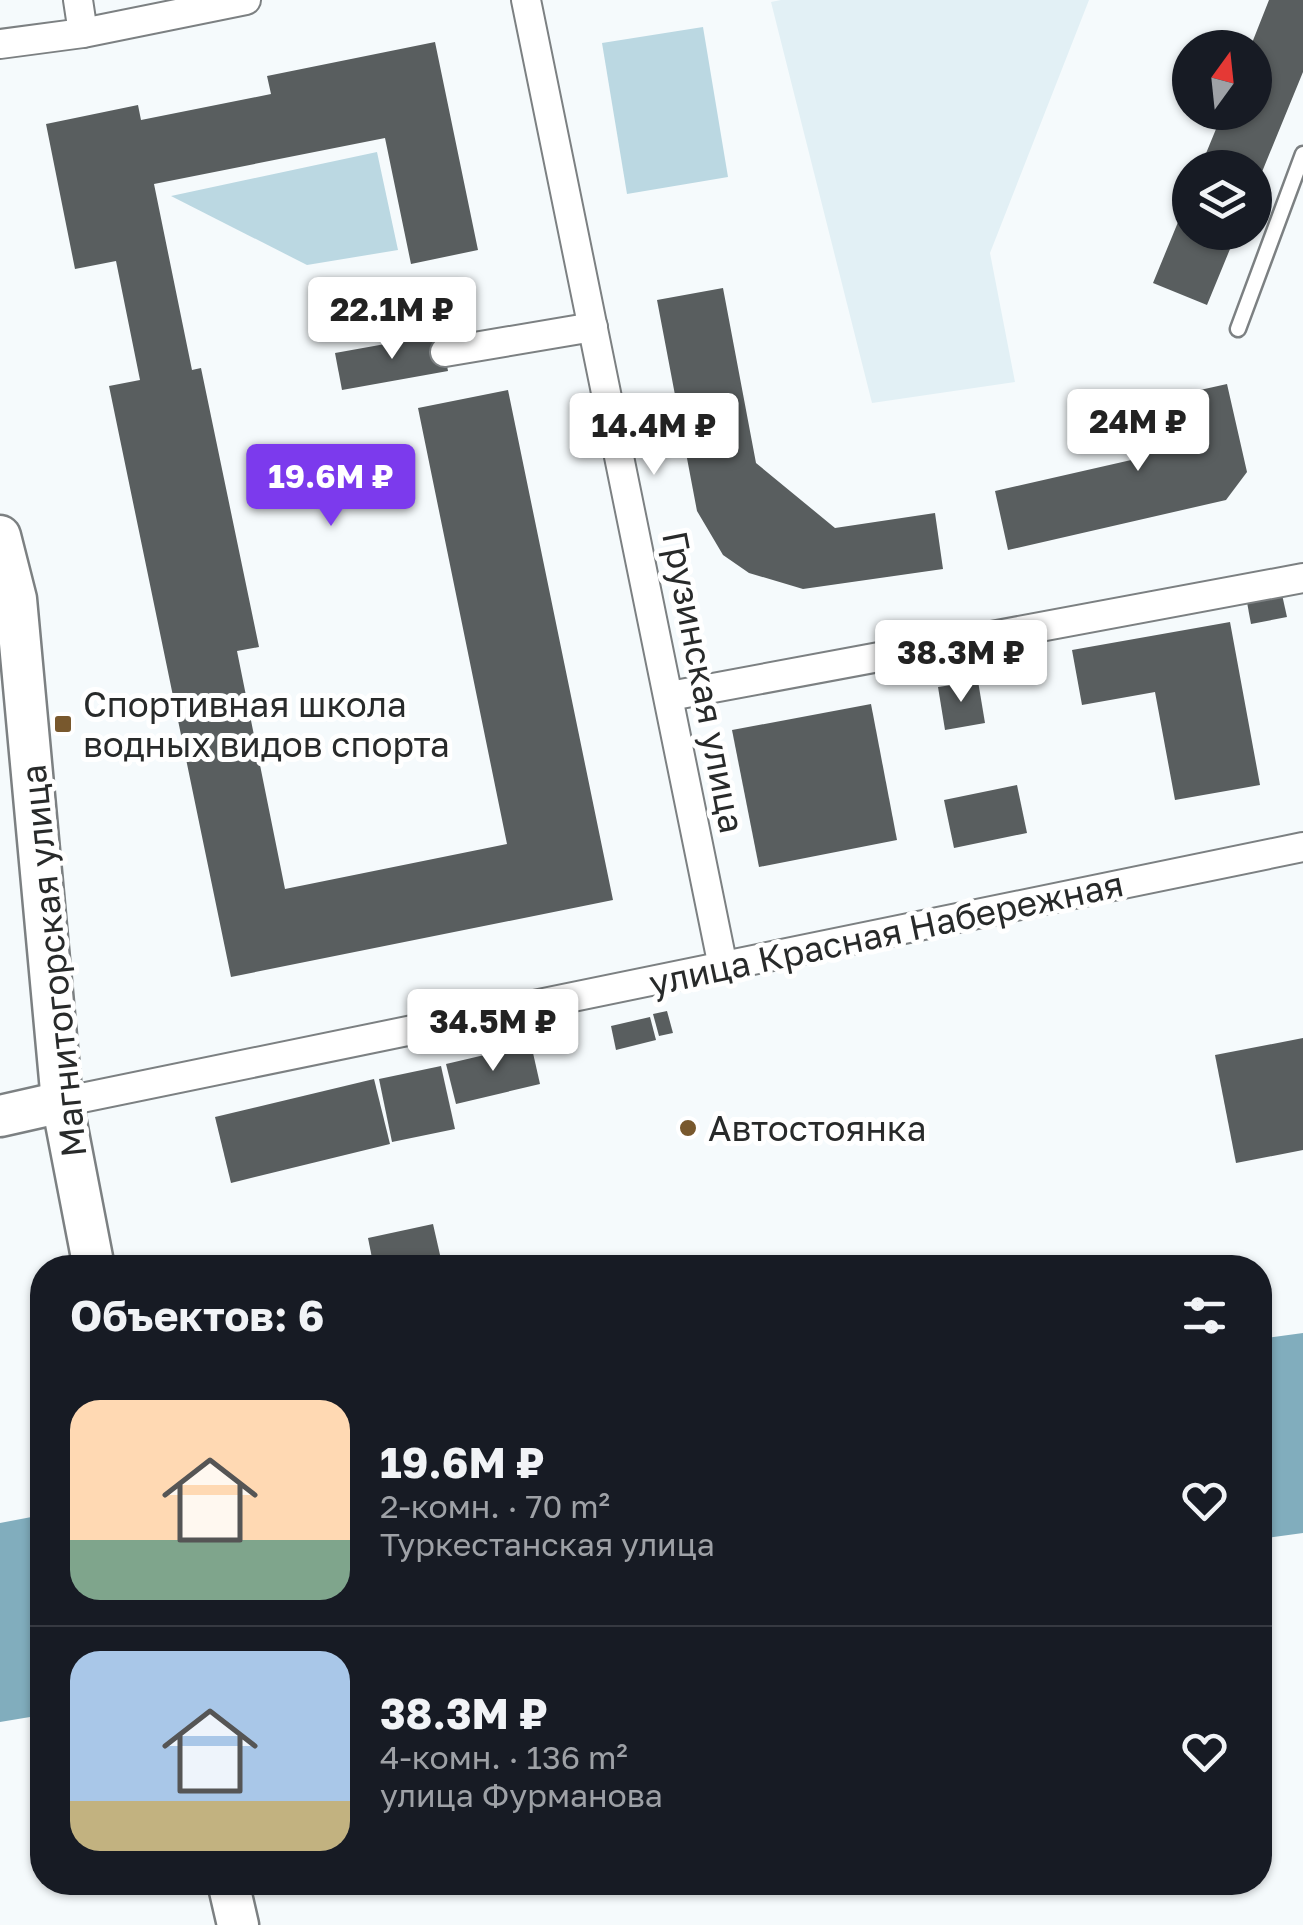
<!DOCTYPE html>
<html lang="ru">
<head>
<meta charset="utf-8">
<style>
	:root { --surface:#171b24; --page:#242831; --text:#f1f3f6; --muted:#9ea1a6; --line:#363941; --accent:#7c3aed }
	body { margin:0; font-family:"Golos Text",sans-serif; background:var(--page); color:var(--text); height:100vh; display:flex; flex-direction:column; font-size:38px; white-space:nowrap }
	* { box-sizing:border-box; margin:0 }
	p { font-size:32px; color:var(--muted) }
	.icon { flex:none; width:55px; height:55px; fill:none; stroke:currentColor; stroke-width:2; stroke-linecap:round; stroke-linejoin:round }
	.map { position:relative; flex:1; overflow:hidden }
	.details { position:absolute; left:30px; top:1255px; width:1242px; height:640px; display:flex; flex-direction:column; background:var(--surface); border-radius:40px; box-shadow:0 2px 8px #0004 }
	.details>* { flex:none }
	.needle { width:65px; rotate:15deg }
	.buttons { position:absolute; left:1172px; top:30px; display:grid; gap:20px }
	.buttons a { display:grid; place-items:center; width:100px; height:100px; border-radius:50%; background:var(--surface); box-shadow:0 2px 8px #0004; font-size:50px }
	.price { position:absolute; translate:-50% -85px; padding:0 22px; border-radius:10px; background:#fff; color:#222; font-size:32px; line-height:65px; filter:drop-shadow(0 2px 5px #0008) }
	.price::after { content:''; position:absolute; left:50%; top:60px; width:30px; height:22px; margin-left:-15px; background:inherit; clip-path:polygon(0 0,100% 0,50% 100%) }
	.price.current { background:var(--accent); color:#fff }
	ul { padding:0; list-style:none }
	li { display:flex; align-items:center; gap:30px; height:250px; padding:0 40px }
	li+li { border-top:2px solid var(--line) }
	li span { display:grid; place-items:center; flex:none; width:280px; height:200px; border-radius:30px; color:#555 }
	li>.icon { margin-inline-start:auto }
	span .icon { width:120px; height:120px; fill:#fffc; stroke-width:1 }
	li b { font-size:42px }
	h2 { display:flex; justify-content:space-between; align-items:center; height:120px; padding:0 40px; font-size:42px }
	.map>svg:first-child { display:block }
	.built { fill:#e2f0f5 }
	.green { fill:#bbd8e2 }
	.water { fill:#81adbd }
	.building { fill:#595e5f }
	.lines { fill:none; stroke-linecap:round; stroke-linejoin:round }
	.lane-casing { stroke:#7c8082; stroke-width:19 }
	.street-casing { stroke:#7c8082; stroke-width:32 }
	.secondary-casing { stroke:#7c8082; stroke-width:45 }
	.lane { stroke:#fff; stroke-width:14 }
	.street { stroke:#fff; stroke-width:28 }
	.secondary { stroke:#fff; stroke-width:40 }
	.poi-dot { fill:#78582d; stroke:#fff; stroke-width:4 }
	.labels { text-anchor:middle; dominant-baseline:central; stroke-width:10; stroke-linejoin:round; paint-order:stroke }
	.street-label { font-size:35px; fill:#282a2a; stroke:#fff }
	.poi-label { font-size:35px; fill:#282a2a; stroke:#fff; text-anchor:start }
</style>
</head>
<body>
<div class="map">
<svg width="1303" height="1925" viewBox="0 0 1303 1925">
	<rect width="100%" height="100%" fill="#f5fafc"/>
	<!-- built -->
	<path class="built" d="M781,0H1089L990,253L1015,382L872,403L771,2Z"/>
	<!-- green -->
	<g class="green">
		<path d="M703,27L728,177L627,194L602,43Z"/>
		<path d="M377,152L398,250L307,265L171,196Z"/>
	</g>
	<!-- water -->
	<g class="water">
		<path d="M1303,1333V1533L1260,1539V1339Z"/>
		<path d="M42,1515V1715L0,1722V1523Z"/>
	</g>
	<!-- building -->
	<g class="building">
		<path d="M1269,0H1303V72L1255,189V168H1200L1223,112H1255V48H1250Z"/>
		<path d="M435,42L478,250L411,264L385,138L154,184L192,370L201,368L259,647L237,651L285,889L507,844L418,408L508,390L613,900L231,977L109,386L140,380L116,261L75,269L46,124L138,105L141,120L271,94L267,76Z"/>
		<path d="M1190,193V232H1237L1207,305L1153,283Z"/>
		<path d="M723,288L756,463L835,528L935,513L943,569L803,589L749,573L723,555L697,511L657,300Z"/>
		<path d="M441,334L448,371L342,390L335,353Z"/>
		<path d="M1227,384L1247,472L1226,500L1008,550L995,491L1140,458L1128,406Z"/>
		<path d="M1281,590L1287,617L1251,624L1246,597Z"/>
		<path d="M1230,622L1260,785L1175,800L1155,692L1082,705L1072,650Z"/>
		<path d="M978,681L985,723L945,730L938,687Z"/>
		<path d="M871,704L897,840L759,867L732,730Z"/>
		<path d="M1017,785L1027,833L954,848L944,800Z"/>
		<path d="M667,1011L673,1033L659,1036L653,1014Z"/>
		<path d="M650,1017L656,1040L616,1050L611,1026Z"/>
		<path d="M1303,1038V1150L1236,1163L1215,1055Z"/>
		<path d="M531,1044L540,1084L456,1104L446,1064Z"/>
		<path d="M441,1066L455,1129L392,1142L379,1079Z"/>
		<path d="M374,1079L390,1144L231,1183L215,1117Z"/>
		<path d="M433,1224L443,1268H374L368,1238Z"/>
	</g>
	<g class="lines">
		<!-- lane casing -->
		<g class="lane-casing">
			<path id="lane" d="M1238,329L1303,154"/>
		</g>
		<!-- street casing -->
		<g class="street-casing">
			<g id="street">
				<path d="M78,0L83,33"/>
				<path d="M526,0L723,967"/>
				<path d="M0,44L83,33L246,0"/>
				<path d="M445,352L593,327"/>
				<path d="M670,696L1303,578"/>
				<path d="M62,1102L1303,847"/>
			</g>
		</g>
		<!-- secondary casing -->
		<g class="secondary-casing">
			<g id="secondary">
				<path d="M0,536L16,599L62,1102L94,1268"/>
				<path d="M0,1116L62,1102"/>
				<path d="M228,1882L238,1925"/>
			</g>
		</g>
		<!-- lane -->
		<use href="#lane" class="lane"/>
		<!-- street -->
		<use href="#street" class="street"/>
		<!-- secondary -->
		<use href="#secondary" class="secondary"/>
	</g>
	<!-- markers -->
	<g class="poi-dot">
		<rect x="53" y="714" width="20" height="20" rx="5"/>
		<circle cx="688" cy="1128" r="10"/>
	</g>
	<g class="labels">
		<!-- street labels -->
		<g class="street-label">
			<text transform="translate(704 682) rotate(79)">Грузинская улица</text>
			<text transform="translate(886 933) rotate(-12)">улица Красная Набережная</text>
			<text transform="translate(53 961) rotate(-96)">Магнитогорская улица</text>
		</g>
		<!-- poi labels -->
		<g class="poi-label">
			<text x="83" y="704">Спортивная школа<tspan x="83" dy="40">водных видов спорта</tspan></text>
			<text x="708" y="1128">Автостоянка</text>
		</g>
	</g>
</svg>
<div class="buttons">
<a><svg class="needle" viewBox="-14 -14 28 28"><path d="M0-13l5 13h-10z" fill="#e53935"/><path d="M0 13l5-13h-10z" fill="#9ea1a6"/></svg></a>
<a><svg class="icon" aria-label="layers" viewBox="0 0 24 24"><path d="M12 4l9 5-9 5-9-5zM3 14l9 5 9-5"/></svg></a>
</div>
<b class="price" style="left:392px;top:362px">22.1M ₽</b>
<b class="price" style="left:1138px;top:474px">24M ₽</b>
<b class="price" style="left:654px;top:478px">14.4M ₽</b>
<b class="price current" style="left:331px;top:529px">19.6M ₽</b>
<b class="price" style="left:961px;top:705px">38.3M ₽</b>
<b class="price" style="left:493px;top:1074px">34.5M ₽</b>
<section class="details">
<h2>Объектов: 6<svg class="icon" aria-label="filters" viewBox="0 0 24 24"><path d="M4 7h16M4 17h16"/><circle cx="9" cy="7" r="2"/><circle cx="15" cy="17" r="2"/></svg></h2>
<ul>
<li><span style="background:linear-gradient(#ffd9b3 70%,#7fa58c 0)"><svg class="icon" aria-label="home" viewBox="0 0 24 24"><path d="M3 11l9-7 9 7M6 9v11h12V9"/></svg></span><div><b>19.6M ₽</b><p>2-комн. · 70 m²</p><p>Туркестанская улица</p></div><svg class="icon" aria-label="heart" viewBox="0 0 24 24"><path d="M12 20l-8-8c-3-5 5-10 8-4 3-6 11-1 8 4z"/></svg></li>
<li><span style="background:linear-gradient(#a9c7e8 75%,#c2b280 0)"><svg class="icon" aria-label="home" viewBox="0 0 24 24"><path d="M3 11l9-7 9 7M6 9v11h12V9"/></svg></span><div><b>38.3M ₽</b><p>4-комн. · 136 m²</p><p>улица Фурманова</p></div><svg class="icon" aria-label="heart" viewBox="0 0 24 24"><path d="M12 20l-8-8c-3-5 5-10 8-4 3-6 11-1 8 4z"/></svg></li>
</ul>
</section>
</div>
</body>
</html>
